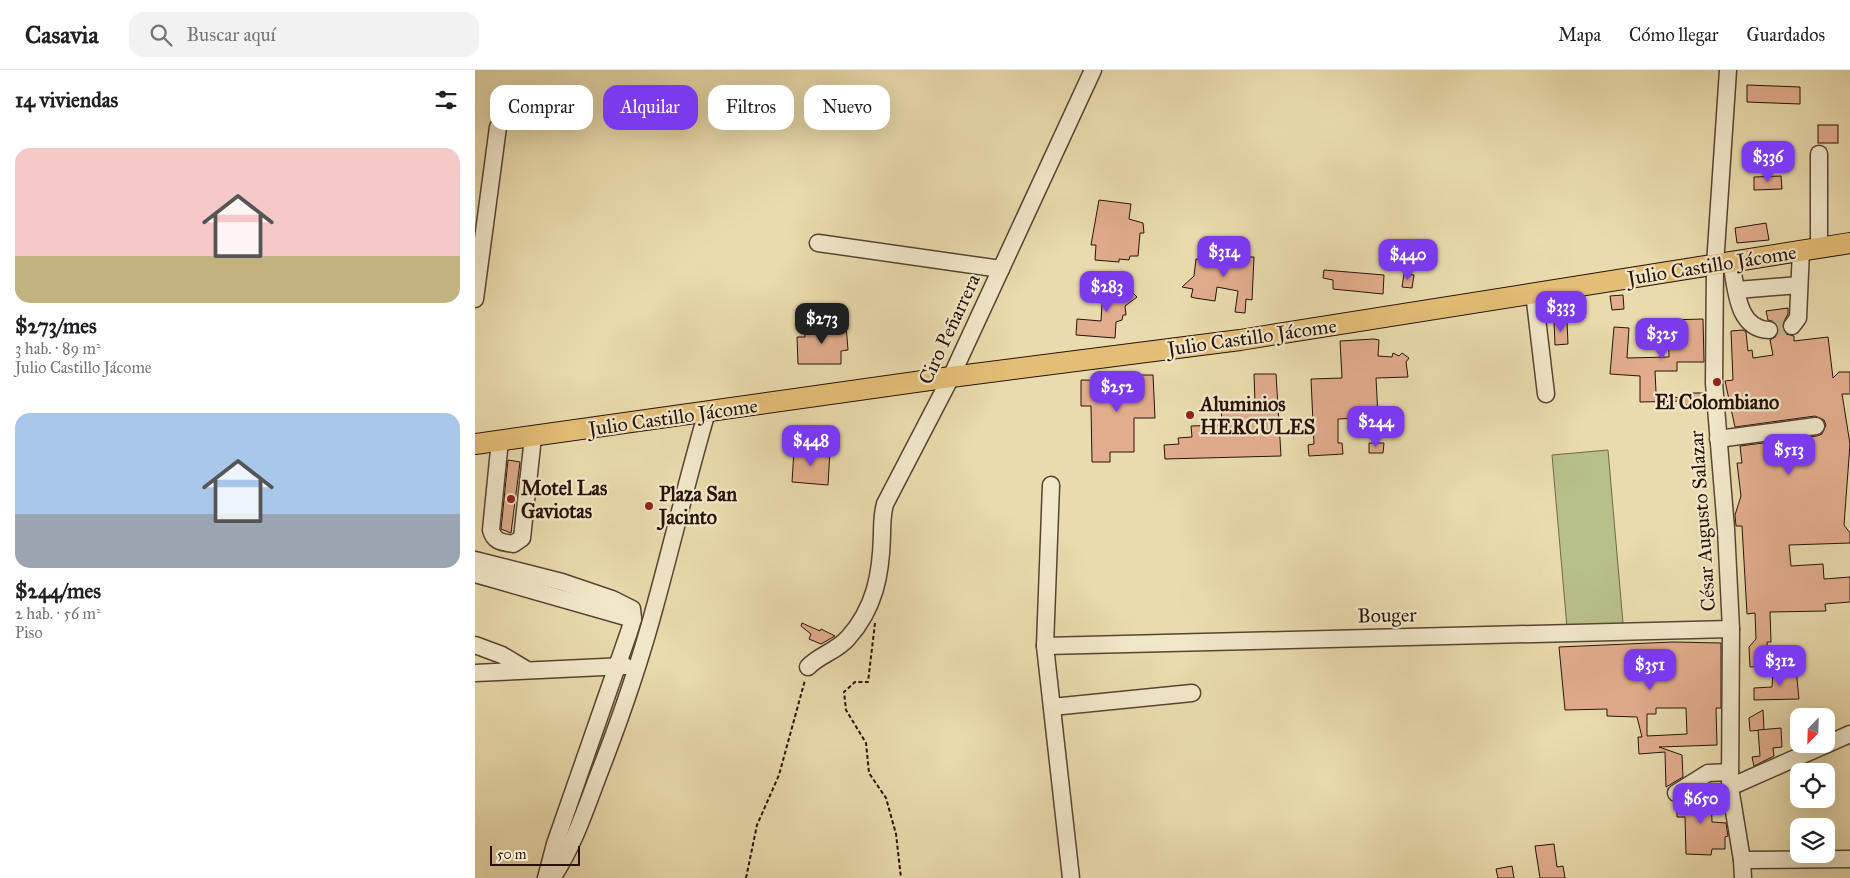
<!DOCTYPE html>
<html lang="es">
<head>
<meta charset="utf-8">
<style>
	:root { --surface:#fff; --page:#f2f2f2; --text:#202124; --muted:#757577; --line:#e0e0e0; --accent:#7c3aed }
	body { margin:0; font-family:"IM FELL Great Primer",serif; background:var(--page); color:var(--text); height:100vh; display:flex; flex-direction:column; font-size:19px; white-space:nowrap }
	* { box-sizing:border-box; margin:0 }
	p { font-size:16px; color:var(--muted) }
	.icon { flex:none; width:28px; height:28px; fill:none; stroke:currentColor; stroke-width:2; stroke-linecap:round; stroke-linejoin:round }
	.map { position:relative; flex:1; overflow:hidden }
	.sheet { display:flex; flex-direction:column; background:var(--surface); width:475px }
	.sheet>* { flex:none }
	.top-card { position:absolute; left:15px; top:15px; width:475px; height:45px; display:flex; gap:10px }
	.needle { width:32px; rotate:203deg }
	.controls { position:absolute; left:1315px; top:638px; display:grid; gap:10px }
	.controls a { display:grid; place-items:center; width:45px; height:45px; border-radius:10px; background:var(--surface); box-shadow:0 5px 20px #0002; font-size:25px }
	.scale { position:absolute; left:15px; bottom:12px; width:90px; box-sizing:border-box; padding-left:5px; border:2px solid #281208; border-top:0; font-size:14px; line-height:18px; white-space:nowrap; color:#281208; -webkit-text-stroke:4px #f1e8ca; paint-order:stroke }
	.price { position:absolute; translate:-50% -42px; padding:0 11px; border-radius:10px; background:var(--accent); color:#fff; font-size:16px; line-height:32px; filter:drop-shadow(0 1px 2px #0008) }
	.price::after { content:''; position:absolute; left:50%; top:30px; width:15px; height:11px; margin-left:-8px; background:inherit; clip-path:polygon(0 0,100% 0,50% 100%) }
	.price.on { background:#222; color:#fff }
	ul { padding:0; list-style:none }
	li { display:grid; align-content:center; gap:10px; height:265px; padding:0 15px }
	li span { display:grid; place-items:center; height:155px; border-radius:15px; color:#555 }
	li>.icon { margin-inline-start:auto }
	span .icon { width:90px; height:90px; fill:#fffc; stroke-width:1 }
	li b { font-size:21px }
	h2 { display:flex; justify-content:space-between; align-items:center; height:60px; padding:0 15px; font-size:21px }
	.chip { padding:0 18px; border-radius:15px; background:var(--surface); box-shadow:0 5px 20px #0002; font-size:18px; line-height:45px }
	.chip.on { background:var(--accent); color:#fff }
	header { display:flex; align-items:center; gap:30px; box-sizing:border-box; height:70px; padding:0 25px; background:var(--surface); border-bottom:1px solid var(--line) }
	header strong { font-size:24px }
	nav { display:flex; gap:28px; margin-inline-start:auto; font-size:18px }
	.search { width:350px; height:45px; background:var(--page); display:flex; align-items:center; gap:12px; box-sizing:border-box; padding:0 18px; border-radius:15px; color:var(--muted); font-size:19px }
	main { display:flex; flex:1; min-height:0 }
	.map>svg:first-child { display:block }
	.green { fill:#b8c089; stroke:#706948 }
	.building { fill:#e2ad8d; stroke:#281208; fill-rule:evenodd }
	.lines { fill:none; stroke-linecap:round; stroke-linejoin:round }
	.minor-tunnel { stroke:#c2b38c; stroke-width:16; stroke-dasharray:16 8; stroke-linecap:butt }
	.minor-casing { stroke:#584431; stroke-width:19 }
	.major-casing { stroke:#281208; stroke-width:22 }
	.path { stroke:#281208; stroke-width:2; stroke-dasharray:4 2.5; stroke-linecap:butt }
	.minor { stroke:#f1e8ca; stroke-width:16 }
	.major { stroke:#e4be76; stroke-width:20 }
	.poi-dot { fill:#8f2418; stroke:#f1e8ca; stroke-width:2 }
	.labels { text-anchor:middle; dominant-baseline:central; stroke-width:4.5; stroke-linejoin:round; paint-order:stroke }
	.street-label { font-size:20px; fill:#281208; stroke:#f1e8ca }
	.poi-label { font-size:20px; font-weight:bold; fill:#281208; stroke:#f1e8ca; text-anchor:start }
</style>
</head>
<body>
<header>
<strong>Casavia</strong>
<div class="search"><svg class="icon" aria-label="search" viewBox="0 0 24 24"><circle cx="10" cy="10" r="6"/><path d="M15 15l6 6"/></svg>Buscar aquí</div>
<nav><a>Mapa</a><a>Cómo llegar</a><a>Guardados</a></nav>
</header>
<main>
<section class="sheet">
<h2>14 viviendas<svg class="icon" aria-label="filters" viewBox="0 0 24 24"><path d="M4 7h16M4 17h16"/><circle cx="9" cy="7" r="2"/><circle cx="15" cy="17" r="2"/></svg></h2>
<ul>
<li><span style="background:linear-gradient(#f6c9c9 70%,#c2b280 0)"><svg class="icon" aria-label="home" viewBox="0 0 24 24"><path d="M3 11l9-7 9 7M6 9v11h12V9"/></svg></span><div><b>$273/mes</b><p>3 hab. · 89 m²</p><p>Julio Castillo Jácome</p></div></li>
<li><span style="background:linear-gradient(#a9c7e8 65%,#9aa5b1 0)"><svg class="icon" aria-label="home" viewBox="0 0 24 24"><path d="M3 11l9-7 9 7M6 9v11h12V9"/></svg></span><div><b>$244/mes</b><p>2 hab. · 56 m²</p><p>Piso</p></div></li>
</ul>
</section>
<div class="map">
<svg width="1375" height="808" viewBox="0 0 1375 808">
	<rect width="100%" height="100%" fill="#e9dbad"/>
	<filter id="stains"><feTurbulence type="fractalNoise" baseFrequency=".004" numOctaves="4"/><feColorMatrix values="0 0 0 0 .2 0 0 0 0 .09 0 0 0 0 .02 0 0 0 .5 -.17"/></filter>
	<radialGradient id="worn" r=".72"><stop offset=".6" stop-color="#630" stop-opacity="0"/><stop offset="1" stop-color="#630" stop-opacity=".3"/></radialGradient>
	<!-- green -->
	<path class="green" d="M1133,380L1149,565L1093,569L1077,385Z"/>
	<!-- building -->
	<g class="building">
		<path d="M1272,15L1325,17V34L1272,32Z"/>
		<rect x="1343" y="55" width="20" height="18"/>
		<path d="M1306,106L1307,119L1279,120V107Z"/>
		<path d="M624,130L656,134L654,149L668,153L669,163H665L663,186H655L654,190L644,189V192L620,190L621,175H616Z"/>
		<path d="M1291,153L1294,170L1262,173L1260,158Z"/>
		<path d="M750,181L766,184V187H779L777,230L771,229L770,243L760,242L763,221L742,217L740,231L720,228L716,227L718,219L707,217L719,206L721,189L730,190L731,186L739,187V183H750Z"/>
		<path d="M849,200L909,205L908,224L858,219V210L848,208Z"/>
		<path d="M929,204L939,205L937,218L927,217Z"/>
		<path d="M633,214L639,220L643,216L647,220L651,216L662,227L650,236L651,245H648L647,250L641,252L640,268L601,265L602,249L626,251L628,216Z"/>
		<path d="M1148,225L1149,239L1137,240L1135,226Z"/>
		<path d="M1313,238V244L1307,255L1311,264L1319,266V271L1353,267L1358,308L1364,302H1375V324H1367L1375,374L1369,455L1375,463V473L1314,475L1316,496L1348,494L1349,509L1375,507V532L1350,534L1351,541L1295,542L1296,572H1292L1293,596L1275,597L1274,577L1281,569L1280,543L1272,544L1267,456H1261L1260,445L1266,426L1262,393H1267L1265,376L1342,366L1347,364L1351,355L1349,350L1340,346L1260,357L1250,311L1258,310L1256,261L1268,260L1271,262L1273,281L1277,280L1278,288L1298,285L1295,270L1302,266L1304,257L1300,252L1293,250L1291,241Z"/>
		<path d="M1228,249L1229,292H1202V301H1180L1181,322L1207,329V323H1229V336L1207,335V331L1165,332V306L1135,304L1139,257L1154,258L1152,288L1194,287L1193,250Z"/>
		<path d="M1079,251L1092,252L1093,274L1080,275Z"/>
		<path d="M371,255L373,280L366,281V294H323L322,267H330L329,257Z"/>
		<path d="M899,269L904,270L903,286L917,287L918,283L924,286L927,283L934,288L931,292L933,307L901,308L903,347L863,349V373H867L868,384L834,386L833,375L839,374L836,309L867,308L865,271Z"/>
		<path d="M779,304H801L806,386L690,389L689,375L704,374L703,368L717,367L716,356L747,355L746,334L780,333Z"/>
		<path d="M657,305H678L680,348H659V382H635V392H617L616,336H606V310L657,311Z"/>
		<path d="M894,373H909L908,383H894Z"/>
		<path d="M328,379L355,380L353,415L317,412L319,380Z"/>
		<path d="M33,390L45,392L36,463L26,459Z"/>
		<path d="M327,553L345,561L346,559L360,566L346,574L334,569L336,564L326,556Z"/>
		<path d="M1198,572L1246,573V638H1241L1242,675L1184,677L1207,685L1208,707L1191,717L1190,682L1164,684L1163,667H1167L1162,647L1132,646V639L1090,640L1084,577ZM1181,638H1211L1212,664L1172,666V644H1181Z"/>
		<path d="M1321,599L1324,629L1279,630V618L1297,617L1298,601Z"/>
		<path d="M1288,640L1289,660L1275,661L1274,648Z"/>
		<path d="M1306,658L1307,677L1298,678L1299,686L1279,696L1277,687L1285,686L1283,660Z"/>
		<path d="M1223,721H1236L1237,752L1251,753L1253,766L1250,767V779H1237L1236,785L1211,784L1210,747H1202V734Z"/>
		<path d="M1079,774L1082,797L1088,796L1090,808H1065L1060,776Z"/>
		<path d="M1037,796L1039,808H1023L1021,799Z"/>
	</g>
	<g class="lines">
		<!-- minor-tunnel -->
		<path class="minor-tunnel" d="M1294,260L1317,256"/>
		<!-- minor casing -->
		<g class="minor-casing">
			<g id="minor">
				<path d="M1253,0L1240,195L1239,313L1251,459L1256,559L1255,717L1267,790L1268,808"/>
				<path d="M343,173L526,199"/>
				<path d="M1344,178V84"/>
				<path d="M1256,191C1261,216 1261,259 1294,260"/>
				<path d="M1262,220L1324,215"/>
				<path d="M1059,223L1071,324"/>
				<path d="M0,229L23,57"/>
				<path d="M1317,256L1323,248L1326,180"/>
				<path d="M1243,369L1341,356"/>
				<path d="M25,370L16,460C19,472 27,472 38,474L47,468L58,367"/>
				<path d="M576,415L570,576L596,808"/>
				<path d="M0,490L87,512L137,529L157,539L158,549L154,562L80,774L71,808"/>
				<path d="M0,504L158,549"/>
				<path d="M0,575L27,585L52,600"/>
				<path d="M570,576L1256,559"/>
				<path d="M333,597C344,585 362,581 373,568C400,538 406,504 407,465C407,453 407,445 410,434L476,307L618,0"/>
				<path d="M0,603L150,596"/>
				<path d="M577,637L717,623"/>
				<path d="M1255,717L1375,664"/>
				<path d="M1201,723L1233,703L1255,702"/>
				<path d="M1267,790L1375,789"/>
				<path d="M77,808C99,776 111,737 125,701C146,647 165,592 180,536C198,471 213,406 232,342"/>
			</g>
		</g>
		<!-- major casing -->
		<g class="major-casing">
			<path id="major" d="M0,374L476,307L765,270L1375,173"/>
		</g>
		<!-- path -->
		<g class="path">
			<path d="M400,553L393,612H380L369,622L371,640L391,673L394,703L411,728L421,764L426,808"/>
			<path d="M271,808L282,755L304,705L330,610"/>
		</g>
		<!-- minor -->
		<use href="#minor" class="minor"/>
		<!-- major -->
		<use href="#major" class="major"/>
	</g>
	<!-- markers -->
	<g class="poi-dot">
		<circle cx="1242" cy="312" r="5"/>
		<circle cx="715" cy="345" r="5"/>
		<circle cx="36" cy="429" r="5"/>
		<circle cx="174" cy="436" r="5"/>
	</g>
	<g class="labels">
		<!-- street labels -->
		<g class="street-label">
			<text transform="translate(1237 195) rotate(-9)">Julio Castillo Jácome</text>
			<text transform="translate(474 259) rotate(-65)">Ciro Peñarrera</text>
			<text transform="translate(777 267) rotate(-8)">Julio Castillo Jácome</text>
			<text transform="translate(198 347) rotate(-8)">Julio Castillo Jácome</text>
			<text transform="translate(1227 451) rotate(-94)">César Augusto Salazar</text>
			<text transform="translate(912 545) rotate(-1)">Bouger</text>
		</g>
		<!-- poi labels -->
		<g class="poi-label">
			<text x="1242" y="332" text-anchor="middle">El Colombiano</text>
			<text x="725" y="334">Aluminios<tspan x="725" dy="23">HERCULES</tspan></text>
			<text x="46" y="418">Motel Las<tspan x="46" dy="23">Gaviotas</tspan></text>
			<text x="184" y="424">Plaza San<tspan x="184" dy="23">Jacinto</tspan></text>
		</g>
	</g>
	<rect width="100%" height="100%" filter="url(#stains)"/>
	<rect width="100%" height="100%" fill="url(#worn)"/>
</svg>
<div class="controls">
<a><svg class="needle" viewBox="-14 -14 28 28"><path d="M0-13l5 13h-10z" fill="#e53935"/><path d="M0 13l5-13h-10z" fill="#757577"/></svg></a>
<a><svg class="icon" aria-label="locate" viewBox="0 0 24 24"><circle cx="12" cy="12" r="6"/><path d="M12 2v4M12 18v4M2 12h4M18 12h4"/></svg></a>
<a><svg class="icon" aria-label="layers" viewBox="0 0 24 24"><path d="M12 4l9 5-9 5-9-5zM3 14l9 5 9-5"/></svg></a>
</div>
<div class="scale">50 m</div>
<b class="price" style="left:1293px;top:113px">$336</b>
<b class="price" style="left:749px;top:208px">$314</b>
<b class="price" style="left:933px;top:211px">$440</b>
<b class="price" style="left:632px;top:243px">$283</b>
<b class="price" style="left:1086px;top:263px">$333</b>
<b class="price on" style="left:347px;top:275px">$273</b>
<b class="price" style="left:1187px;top:290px">$325</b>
<b class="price" style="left:642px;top:343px">$252</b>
<b class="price" style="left:901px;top:378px">$244</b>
<b class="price" style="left:336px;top:397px">$448</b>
<b class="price" style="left:1314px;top:406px">$513</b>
<b class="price" style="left:1305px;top:617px">$312</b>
<b class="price" style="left:1175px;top:621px">$351</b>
<b class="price" style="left:1226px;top:755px">$650</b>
<div class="top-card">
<a class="chip">Comprar</a>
<a class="chip on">Alquilar</a>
<a class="chip">Filtros</a>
<a class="chip">Nuevo</a>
</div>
</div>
</main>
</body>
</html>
